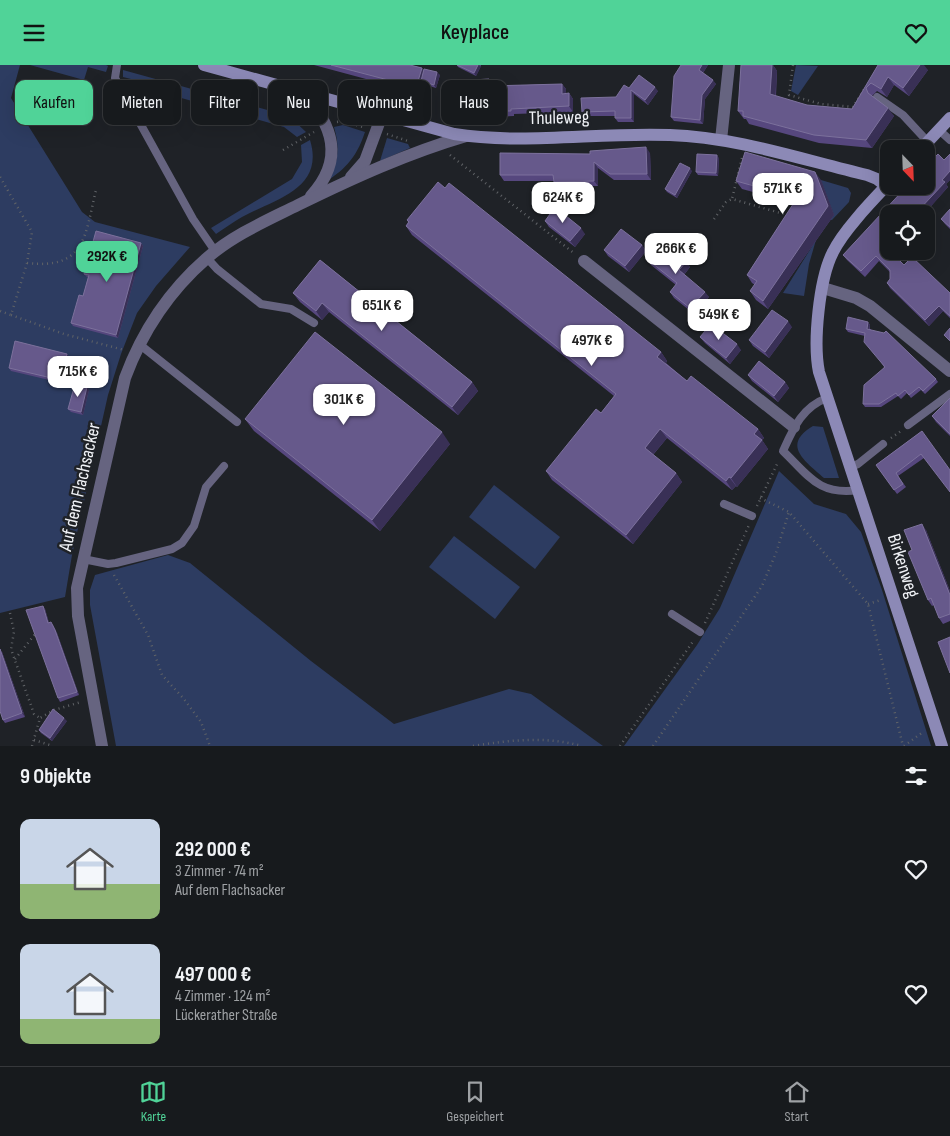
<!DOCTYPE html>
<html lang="de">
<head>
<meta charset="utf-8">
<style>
	:root { --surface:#171a1d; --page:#202326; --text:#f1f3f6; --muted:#9ea1a4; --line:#36383b; --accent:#50d398 }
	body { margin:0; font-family:"Sofia Sans Condensed",sans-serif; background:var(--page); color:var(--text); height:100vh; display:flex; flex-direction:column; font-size:19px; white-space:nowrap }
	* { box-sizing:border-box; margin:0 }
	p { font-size:16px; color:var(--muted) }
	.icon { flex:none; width:28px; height:28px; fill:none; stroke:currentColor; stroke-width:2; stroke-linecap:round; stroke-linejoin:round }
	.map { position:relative; height:681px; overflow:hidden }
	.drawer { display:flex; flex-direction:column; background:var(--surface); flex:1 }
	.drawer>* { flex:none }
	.guide { position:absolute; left:15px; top:15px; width:500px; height:45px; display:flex; gap:10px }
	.needle { width:32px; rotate:157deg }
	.controls { position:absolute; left:880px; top:75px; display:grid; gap:10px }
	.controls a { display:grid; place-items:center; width:55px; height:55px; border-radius:10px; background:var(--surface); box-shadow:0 5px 20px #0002,0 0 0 1px var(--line); font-size:25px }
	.price { position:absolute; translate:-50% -42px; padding:0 11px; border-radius:10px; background:#fff; color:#222; font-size:16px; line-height:32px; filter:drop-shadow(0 1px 2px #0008) }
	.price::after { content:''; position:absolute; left:50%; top:30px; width:15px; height:11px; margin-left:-8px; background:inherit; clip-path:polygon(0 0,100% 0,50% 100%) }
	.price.current { background:var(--accent); color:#111 }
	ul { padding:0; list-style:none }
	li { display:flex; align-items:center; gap:15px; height:125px; padding:0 20px }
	li span { display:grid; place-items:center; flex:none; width:140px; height:100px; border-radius:10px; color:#555 }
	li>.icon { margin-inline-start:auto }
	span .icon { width:60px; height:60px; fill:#fffc; stroke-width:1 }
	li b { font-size:21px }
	h2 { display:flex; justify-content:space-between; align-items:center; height:60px; padding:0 20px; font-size:21px }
	.pill { padding:0 18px; border-radius:10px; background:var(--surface); box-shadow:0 5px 20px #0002,0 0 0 1px var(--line); font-size:18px; line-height:45px }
	.pill.current { background:var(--accent); color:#111 }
	header { display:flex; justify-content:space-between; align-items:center; height:65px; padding:0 20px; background:var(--accent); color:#111; font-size:22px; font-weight:600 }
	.dock { display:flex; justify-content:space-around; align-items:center; height:70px; border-top:1px solid var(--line); background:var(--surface); font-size:14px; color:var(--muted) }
	.dock a { display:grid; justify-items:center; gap:2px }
	.dock .current { color:var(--accent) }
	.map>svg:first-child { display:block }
	.green { fill:#2d3c61 }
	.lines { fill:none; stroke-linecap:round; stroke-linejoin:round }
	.path { stroke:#606367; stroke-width:2.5; stroke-dasharray:1 4; stroke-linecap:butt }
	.lane { stroke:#666480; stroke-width:8 }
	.street { stroke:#666480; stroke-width:12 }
	.secondary { stroke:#8c89b6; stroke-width:12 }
	.wall { fill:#56477e }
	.shaded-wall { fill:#393056 }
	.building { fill:#66598b; stroke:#7c719c }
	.labels { text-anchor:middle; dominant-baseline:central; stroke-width:5; stroke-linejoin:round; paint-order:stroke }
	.street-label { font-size:19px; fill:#f0f2f6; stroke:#1f2227 }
</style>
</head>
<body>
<header><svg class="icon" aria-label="menu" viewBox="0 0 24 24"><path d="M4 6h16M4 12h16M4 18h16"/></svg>Keyplace<svg class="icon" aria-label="heart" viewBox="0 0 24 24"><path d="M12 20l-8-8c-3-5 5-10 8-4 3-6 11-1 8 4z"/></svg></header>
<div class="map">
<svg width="950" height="681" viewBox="0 0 950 681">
	<rect width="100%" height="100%" fill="#1f2227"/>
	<!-- green -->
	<g class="green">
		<path d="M0,0H20L11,33L82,147L95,157L190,182L156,221L137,248L121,289L108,330L72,490L65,532L0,548Z"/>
		<path d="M30,0H106L108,1L106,7L88,2L84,15Z"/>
		<path d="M796,0L818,1L798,30L791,26Z"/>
		<path d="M123,5L289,51L306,67L297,72L284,62L135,20L131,14L123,12Z"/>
		<path d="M119,29L132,50L118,59L105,38Z"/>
		<path d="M343,60L365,67C358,88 349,101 330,114C338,96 340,82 334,62Z"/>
		<path d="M387,73L408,79L410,83L380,96Z"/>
		<path d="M310,75C325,124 275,134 242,152C233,157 225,163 216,169L211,163L292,114L302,97L301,80Z"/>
		<path d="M821,115L848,123L851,128L849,137L832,155H830L834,150Z"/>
		<path d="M816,175L809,199L804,231L783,228Z"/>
		<path d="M813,361L823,362L839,413H824C805,396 781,380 813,361Z"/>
		<path d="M779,406L814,439L846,449L861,467L882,525L931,681H624L697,580L720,543Z"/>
		<path d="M494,420L560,472L535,504L469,452Z"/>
		<path d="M454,471L520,522L495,554L429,502Z"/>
		<path d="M168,490L190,498L311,596L394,659L509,624L531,629L603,681H116L90,540V525L95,510Z"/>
	</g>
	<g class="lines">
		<!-- path -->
		<g class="path">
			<path d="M793,0L789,30L821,39L853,42L865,23"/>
			<path d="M337,57L343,56L363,62"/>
			<path d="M387,69L408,76"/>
			<path d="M283,85L314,67"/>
			<path d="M450,90L575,189"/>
			<path d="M742,93L732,134L784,149L786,154"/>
			<path d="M0,112L32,167L27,198L11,250L0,246"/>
			<path d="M714,154L726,137L732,134"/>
			<path d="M27,198C86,205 85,170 96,125"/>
			<path d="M11,250L64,269L124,285"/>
			<path d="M891,373L901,366"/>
			<path d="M760,433L789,447L868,539L903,681"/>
			<path d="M757,441L778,397"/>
			<path d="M114,510L148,570L162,610L184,634L201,657L210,681"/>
			<path d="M868,539L881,535"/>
			<path d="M10,548L14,567L11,584L34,649L40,653"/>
			<path d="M705,558L749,460"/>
			<path d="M15,594L36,568"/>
			<path d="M34,675L53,681"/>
			<path d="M32,681L40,653L54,645L81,637"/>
			<path d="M473,681C511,675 545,671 582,681"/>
			<path d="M620,681L694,575"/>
			<path d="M653,681L762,521L776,488L789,447"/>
			<path d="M904,681L923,667"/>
		</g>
		<!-- lane -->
		<g class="lane">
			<path d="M117,0L115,13L193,154L215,186"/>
			<path d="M877,32L903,50L928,77"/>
			<path d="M939,65L950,75"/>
			<path d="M207,193L217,204L261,239L291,244L314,258"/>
			<path d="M139,279L237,357"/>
			<path d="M827,333C802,342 793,364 783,386C809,411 819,431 859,425"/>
			<path d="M908,360L950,329"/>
			<path d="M851,402L858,399L883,379"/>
			<path d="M724,439L752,451"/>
			<path d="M83,494L108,499L116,498L172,484L182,478L194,461L206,422L224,401"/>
			<path d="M672,549L700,567"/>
		</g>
		<!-- street -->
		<g class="street">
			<path d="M302,26C333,60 345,94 311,131"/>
			<path d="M721,75L729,0"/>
			<path d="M351,112L365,96L382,50"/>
			<path d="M584,196L794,362"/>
			<path d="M823,223L856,233L870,241L950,306"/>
			<path d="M102,681L78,551L77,523L125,313C142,267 169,226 207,193C233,170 268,155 298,140C353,113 408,88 466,71"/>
		</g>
		<!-- secondary -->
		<g class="secondary">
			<path d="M204,0L454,69C525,80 598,67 670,70C736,72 803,95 867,110L877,114L886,121"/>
			<path d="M921,84L950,53"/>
			<path d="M889,118C872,136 843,166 833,187C819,214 813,278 819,307L942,681"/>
		</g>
	</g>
	<!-- wall -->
	<g class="wall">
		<path d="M314,0H410L422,3L424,6L440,10L436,23L423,19L419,31L395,25L392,21Z"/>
		<path d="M457,0H481V1L476,11L458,2Z"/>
		<path d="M681,0H708L703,8L716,19L705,34L703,59L674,56L671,52Z"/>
		<path d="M741,0H773L777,6L776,31L807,40L852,44L878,0L928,5L909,31L894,20L887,32L877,26L872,31L894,51L872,83L819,78L749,59L746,54H744L738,46Z"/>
		<path d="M489,14L492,20V21L562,19L566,24V29L569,28L573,34V47L514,49V51L493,52L489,46V38L476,39L472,33Z"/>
		<path d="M629,23L658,26L648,40L634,29V57H618L615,53V51H585L582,47L616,32Z"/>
		<path d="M650,88L651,115H614L598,103V121L557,122L554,116H504L500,110L590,89Z"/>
		<path d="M950,89V115L946,119L948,122L924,149H889V186L904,200L950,228V253L943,246L929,261L890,223L887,218L890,214V207L879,196L865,212L847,195L843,190Z"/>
		<path d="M719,93L718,111L698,110L696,107Z"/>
		<path d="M692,106L677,133L667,127L665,124Z"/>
		<path d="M821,115L834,150L768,244L756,235L750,226L755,220L752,218L747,210L794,138L742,124L736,116Z"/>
		<path d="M950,144V164L945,159L941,154Z"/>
		<path d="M407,155L661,287L667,296L666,298L687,316L758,364L764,373L762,375L768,384L737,422L736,421L732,425L667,373L653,390L676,408L682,417L633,479L552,415L546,406L601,348L614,331L412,170L406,161L408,157Z"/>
		<path d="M545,156L585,169L575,182L549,162Z"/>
		<path d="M141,178L143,181L118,273L73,261L71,258L83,231L88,212H87L84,209Z"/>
		<path d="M642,180L646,186L629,207L608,191L604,185Z"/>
		<path d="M647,194L686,197L690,202L684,210L709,232L694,249L674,233L670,227L676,220L651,200Z"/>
		<path d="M320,195L472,317L478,326L458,350L329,247L322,255L300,237L293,228Z"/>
		<path d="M868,257L870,260V264L936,314L938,317L925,329L921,325L911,333L907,328L901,334L898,331L881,342H865L863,339L884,302L865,271L848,267L846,264Z"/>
		<path d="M792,262L769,293L753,281L749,275Z"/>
		<path d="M700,272L741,285L730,299L705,278Z"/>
		<path d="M67,289L69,292L62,318L11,306L9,303Z"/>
		<path d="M748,310L785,317L789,323L778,337L752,316Z"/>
		<path d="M87,322L89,325L83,350L71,347L68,344Z"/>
		<path d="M950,333V371L936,357L932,351Z"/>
		<path d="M245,354L450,379L380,466L254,366Z"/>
		<path d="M922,366L924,393L898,411L906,422L897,429L876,400Z"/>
		<path d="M926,465L950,526V556L943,559L939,553L934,540L932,541L928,535L912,485Z"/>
		<path d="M43,541L45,544L49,558L53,560L57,568L79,630L60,637L58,633Z"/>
		<path d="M2,587L25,652L5,658L3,655Z"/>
		<path d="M67,656L52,676L41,668L39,665Z"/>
	</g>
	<!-- shaded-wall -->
	<g class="shaded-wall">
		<path d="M478,0L481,1L476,11L474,8Z"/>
		<path d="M702,0H708L702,9L699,5Z"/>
		<path d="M772,0H773L777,6L775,37L770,29Z"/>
		<path d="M920,0H924L928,5L909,31L903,23Z"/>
		<path d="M422,3L426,9L421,16L423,19L419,31L415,26Z"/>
		<path d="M437,7L440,10L436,23L434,20Z"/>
		<path d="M888,12L894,20L887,32L881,24Z"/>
		<path d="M489,14L492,20L493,27L489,21Z"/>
		<path d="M713,15L716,19L705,34L703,59L700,55L702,30Z"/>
		<path d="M562,19L566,24V34L562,29Z"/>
		<path d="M655,22L658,26L648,40L645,35Z"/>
		<path d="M631,25L634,29V57L631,53Z"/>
		<path d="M569,28L573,34V47L569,41Z"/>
		<path d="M888,43L894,51L872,83L866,75Z"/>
		<path d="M646,82L650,88L651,115L647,109Z"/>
		<path d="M717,90L719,93L718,111L716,108Z"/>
		<path d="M594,97L598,103V121L594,116Z"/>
		<path d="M690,103L692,106L677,133L675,130Z"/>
		<path d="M950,106V115L946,119L948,122L924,149H918L917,147L942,115Z"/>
		<path d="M815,107L821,115L834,150L768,244L763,236Z"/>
		<path d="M581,163L585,169L575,182L570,176Z"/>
		<path d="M141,178L143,181L118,273L116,270Z"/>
		<path d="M642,180L646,186L629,207L625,201Z"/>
		<path d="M686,197L690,202L683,211L679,205Z"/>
		<path d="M705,227L709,232L694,249L690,243Z"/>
		<path d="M322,238L329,247L322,255L316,246Z"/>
		<path d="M939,241L943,246L929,261L925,255Z"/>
		<path d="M788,256L792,262L769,293L765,287Z"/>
		<path d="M868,257L870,260L869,267L867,264Z"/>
		<path d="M737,279L741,285L730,299L726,293Z"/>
		<path d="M661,287L667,296L664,301L657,292Z"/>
		<path d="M67,289L69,292L62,318L60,315Z"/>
		<path d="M472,317L478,326L458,350L452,342Z"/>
		<path d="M785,317L789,323L778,337L774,331Z"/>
		<path d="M87,322L89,325L83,350L81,347Z"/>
		<path d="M660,364L667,373L651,392L645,383Z"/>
		<path d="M758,364L764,373L762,375L768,384L737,422L731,413L754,369Z"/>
		<path d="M442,367L450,379L380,466L372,455Z"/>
		<path d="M676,408L682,417L633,479L626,470Z"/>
		<path d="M729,412L736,421L732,425L726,416Z"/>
		<path d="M922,459L926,465L950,526V530Z"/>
		<path d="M43,541L45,544L50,561L48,558Z"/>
		<path d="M51,557L57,568L79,630L77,627Z"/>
		<path d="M0,584L2,587L25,652L22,648Z"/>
		<path d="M64,653L67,656L52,676L50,673Z"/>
	</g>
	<!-- building -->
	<g class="building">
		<path d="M331,0H410L422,3L415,26L391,19L392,16Z"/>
		<path d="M457,0H478L474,8Z"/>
		<path d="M681,0H702L699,5L713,15L702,30L700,55L671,52L674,11Z"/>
		<path d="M741,0H772L770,29L807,40L852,44L878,0H920L903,23L888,12L881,24L871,18L866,23L868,28L888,43L866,75L814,70L743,51V46H738Z"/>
		<path d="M424,4L437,7L434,20L421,16Z"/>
		<path d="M639,10L655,22L645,35L631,25V53H615V46L582,47L581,33L616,32L624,20L629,23Z"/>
		<path d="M489,14V21L562,19V29L569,28V41L511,44V46H489V33H472V15Z"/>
		<path d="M646,82L647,109H610L594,97V116L554,117L553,110H500V88L590,89V86Z"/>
		<path d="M745,87L815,107L828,141L763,236L750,226L757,216L747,210L797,133L736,116Z"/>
		<path d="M697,89L717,90L716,108L696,107Z"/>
		<path d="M938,89L944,95L950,89V106L942,115L945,117L917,147L918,149H889V177L885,181L889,185V186H890L904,200L912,192L950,228V251L939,241L925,255L887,218L890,214V205L876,191L861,206L843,190L907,121H926V101Z"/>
		<path d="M680,98L690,103L675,130L665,124Z"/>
		<path d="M438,117L445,123L449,118L661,287L657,292L687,316L691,311L758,364L754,369L762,375L731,413L729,412L726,416L660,364L645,383L676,408L626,470L546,406L596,344L601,348L616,329L406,161L409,157L407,155Z"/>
		<path d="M555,142L581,163L570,176L545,156Z"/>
		<path d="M950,144V162L941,154Z"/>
		<path d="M621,164L642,180L625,201L604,185Z"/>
		<path d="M96,166L141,178L116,270L71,258L79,230L83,231L89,210L84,209Z"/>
		<path d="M661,177L686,197L679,205L705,227L690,243L670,227L677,218L647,194Z"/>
		<path d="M320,195L472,317L452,342L322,238L316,246L293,228Z"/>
		<path d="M772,245L788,256L765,287L749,275Z"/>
		<path d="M848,252L868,257L867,264L884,268L886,266L936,314L923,326L919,322L909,330L905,325L898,331L896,328L879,339H863L864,320L885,302L864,277L865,268L846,264Z"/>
		<path d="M711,259L737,279L726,293L700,272Z"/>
		<path d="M950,263V276L944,270Z"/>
		<path d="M315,267L442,367L372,455L245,354Z"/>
		<path d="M15,276L67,289L60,315L9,303Z"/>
		<path d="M759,296L785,317L774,331L748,310Z"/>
		<path d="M75,319L87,322L81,347L68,344Z"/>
		<path d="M950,333V369L932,351Z"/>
		<path d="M922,366L950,405V427L921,389L896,408L903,419L894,425L876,400Z"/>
		<path d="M922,459L950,530V549L939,553L931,533L928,535L908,487L912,485L904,465Z"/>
		<path d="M43,541L48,558L51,557L55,565L77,627L58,633L26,545Z"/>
		<path d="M950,572V608L938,577Z"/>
		<path d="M0,584L22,648L3,655L0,646Z"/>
		<path d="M53,644L64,653L50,673L39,665Z"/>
	</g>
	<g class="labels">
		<!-- street labels -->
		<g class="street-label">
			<text transform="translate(559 53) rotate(-1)">Thuleweg</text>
			<text transform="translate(80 422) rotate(-77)">Auf dem Flachsacker</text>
			<text transform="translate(903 501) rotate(72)">Birkenweg</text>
		</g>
	</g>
</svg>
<div class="controls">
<a><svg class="needle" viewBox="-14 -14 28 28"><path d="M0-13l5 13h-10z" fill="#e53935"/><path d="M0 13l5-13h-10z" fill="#9ea1a4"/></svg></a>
<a><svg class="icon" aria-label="locate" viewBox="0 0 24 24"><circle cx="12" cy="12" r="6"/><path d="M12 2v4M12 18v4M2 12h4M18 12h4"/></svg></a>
</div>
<b class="price" style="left:783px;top:150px">571K €</b>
<b class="price" style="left:563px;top:159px">624K €</b>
<b class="price" style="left:676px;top:210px">266K €</b>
<b class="price current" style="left:107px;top:218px">292K €</b>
<b class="price" style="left:382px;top:267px">651K €</b>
<b class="price" style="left:719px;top:276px">549K €</b>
<b class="price" style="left:592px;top:302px">497K €</b>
<b class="price" style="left:78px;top:333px">715K €</b>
<b class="price" style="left:344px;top:361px">301K €</b>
<div class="guide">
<a class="pill current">Kaufen</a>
<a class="pill">Mieten</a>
<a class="pill">Filter</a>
<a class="pill">Neu</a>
<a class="pill">Wohnung</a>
<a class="pill">Haus</a>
</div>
</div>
<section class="drawer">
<h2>9 Objekte<svg class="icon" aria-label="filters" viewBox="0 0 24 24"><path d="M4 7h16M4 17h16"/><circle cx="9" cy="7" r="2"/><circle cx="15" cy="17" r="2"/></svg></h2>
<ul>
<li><span style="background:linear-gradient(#c9d6e8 65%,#8fb573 0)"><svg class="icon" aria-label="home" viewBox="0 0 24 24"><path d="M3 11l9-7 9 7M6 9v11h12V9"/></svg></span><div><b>292 000 €</b><p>3 Zimmer · 74 m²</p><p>Auf dem Flachsacker</p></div><svg class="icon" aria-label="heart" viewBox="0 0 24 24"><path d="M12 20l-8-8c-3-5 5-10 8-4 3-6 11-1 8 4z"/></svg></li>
<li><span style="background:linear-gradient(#c9d6e8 75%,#8fb573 0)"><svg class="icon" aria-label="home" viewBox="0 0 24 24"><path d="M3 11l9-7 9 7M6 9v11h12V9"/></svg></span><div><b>497 000 €</b><p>4 Zimmer · 124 m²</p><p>Lückerather Straße</p></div><svg class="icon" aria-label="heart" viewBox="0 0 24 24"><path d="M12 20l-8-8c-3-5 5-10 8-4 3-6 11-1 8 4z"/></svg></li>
</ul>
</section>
<nav class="dock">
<a class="current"><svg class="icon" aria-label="map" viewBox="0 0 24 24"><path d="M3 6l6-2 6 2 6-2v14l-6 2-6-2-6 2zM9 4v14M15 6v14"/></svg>Karte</a>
<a><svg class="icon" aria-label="saved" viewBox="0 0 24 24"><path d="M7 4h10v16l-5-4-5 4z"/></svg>Gespeichert</a>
<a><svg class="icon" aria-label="home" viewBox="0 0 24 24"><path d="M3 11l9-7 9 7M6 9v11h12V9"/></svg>Start</a>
</nav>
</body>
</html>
